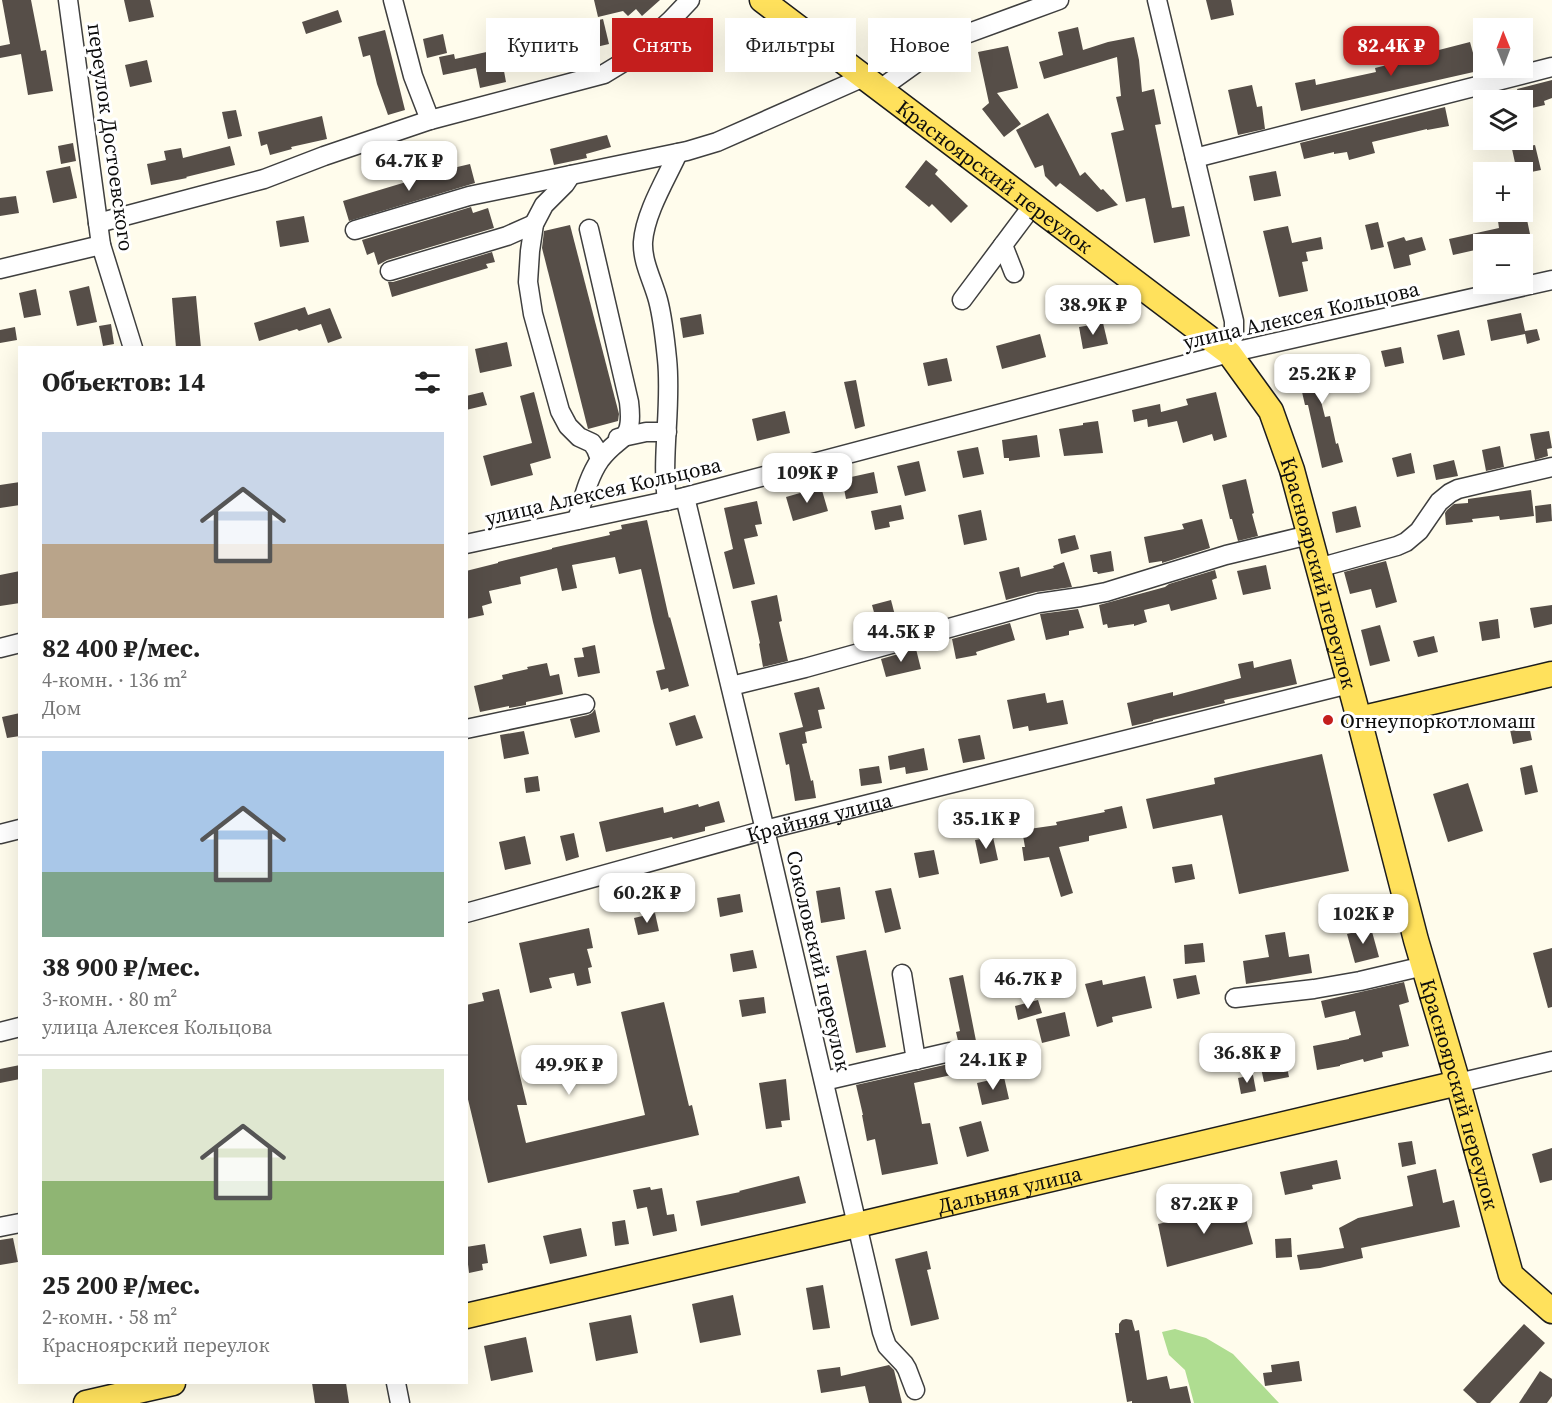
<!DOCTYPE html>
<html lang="ru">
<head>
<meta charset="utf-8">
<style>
	:root { --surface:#fff; --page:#f6f6f6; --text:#222; --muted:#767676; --line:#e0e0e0; --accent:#c41e1d }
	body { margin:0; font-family:"Source Serif 4",serif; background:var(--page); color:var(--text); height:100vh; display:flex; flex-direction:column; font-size:22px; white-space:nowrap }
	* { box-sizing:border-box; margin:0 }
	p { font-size:20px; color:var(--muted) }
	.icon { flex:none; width:33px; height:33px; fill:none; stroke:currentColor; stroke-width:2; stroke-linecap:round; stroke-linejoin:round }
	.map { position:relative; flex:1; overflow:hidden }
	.sheet { position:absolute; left:18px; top:346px; width:450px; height:1038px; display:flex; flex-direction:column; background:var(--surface); border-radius:0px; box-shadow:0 6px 24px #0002 }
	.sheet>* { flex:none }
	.hud { position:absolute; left:486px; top:18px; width:570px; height:54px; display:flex; gap:12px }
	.needle { width:39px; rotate:359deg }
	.tools { position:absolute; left:1473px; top:18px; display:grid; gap:12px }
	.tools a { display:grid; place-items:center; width:60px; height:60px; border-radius:0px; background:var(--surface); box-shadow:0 6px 24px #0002; font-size:30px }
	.price { position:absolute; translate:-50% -51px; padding:0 14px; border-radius:12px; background:#fff; color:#222; font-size:20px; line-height:39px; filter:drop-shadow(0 2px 3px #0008) }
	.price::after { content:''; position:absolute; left:50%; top:36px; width:18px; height:14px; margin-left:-9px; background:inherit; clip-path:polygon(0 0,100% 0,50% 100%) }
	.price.selected { background:var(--accent); color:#fff }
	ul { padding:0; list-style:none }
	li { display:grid; align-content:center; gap:12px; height:318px; padding:0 24px }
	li+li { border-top:2px solid var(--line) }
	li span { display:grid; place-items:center; height:186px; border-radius:0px; color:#555 }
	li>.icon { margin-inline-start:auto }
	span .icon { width:108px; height:108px; fill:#fffc; stroke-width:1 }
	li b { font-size:26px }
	h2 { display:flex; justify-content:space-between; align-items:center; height:72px; padding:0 24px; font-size:26px }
	.chip { padding:0 21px; border-radius:0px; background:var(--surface); box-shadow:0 6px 24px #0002; font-size:21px; line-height:54px }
	.chip.selected { background:var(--accent); color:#fff }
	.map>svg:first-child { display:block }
	.forest { fill:#afdd91 }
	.building { fill:#564e48 }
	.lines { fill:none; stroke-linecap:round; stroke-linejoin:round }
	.minor-casing { stroke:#3f3f3f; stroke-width:21 }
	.major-casing { stroke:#1d1d1d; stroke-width:27 }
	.minor { stroke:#fff; stroke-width:18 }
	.major { stroke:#ffe15c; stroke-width:24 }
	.poi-dot { fill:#c41e1d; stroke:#fff; stroke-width:2 }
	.labels { text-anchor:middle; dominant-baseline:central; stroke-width:6; stroke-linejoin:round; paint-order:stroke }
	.street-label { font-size:21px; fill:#0c0c0c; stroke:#fff }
	.poi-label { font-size:21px; fill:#0c0c0c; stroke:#fff; text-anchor:start }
</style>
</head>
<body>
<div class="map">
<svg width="1552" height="1403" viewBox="0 0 1552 1403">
	<rect width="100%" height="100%" fill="#fffcec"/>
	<!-- forest -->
	<path class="forest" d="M1175,1329L1206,1338L1233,1354L1279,1403H1194L1185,1370L1169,1355L1162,1332Z"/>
	<!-- building -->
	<g class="building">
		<path d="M2,0H31L41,51L46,50L53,91L28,95L21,54L0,58V46L10,44Z"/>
		<path d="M124,0H150L154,17L129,22Z"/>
		<path d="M594,0H660L642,16L636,9L628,16L623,11L598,17Z"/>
		<path d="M1206,0H1231L1234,15L1211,20Z"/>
		<path d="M338,10L342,22L306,34L302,22Z"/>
		<path d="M603,19L609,44L592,48L586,23Z"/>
		<path d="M1078,27L1083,50L1108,42L1134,37L1139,60L1142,92L1154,89L1161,124L1155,125L1172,208L1184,206L1190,236L1154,243L1145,198L1126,202L1111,133L1124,130L1116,97L1121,96L1117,57L1044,79L1039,62L1063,55L1058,32Z"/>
		<path d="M385,30L405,110L388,115L377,84L370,55L363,57L358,37Z"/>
		<path d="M443,34L447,53L427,58L423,39Z"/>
		<path d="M545,39L551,65L532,69L526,43Z"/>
		<path d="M1470,42L1478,71L1301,111L1295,83L1315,79L1316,85L1376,72L1375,68L1415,58L1413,53L1435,49V51Z"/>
		<path d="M1008,46L1018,88L997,93L1021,124L1004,137L982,109L989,103L978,52Z"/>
		<path d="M500,49L506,82L480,88L476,68L443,75L439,57L454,54L455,59Z"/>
		<path d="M147,60L152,82L130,87L125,65Z"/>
		<path d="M1552,80V98L1544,101L1545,105L1523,110L1522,100H1520L1517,89Z"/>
		<path d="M1252,85L1257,107L1262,106L1265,129L1238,135L1228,90Z"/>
		<path d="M1445,107L1449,126L1427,130V129L1372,142L1375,153L1349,160L1347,152L1334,154V152L1304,159L1300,143Z"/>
		<path d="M236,110L242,136L228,139L222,112Z"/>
		<path d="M1048,113L1080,176L1085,172L1101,190L1103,189L1118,205L1097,212L1060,183L1056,187L1045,176L1043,165L1035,168L1016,130Z"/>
		<path d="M322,116L327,139L291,147L292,149L270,155L267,144L261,146L258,132Z"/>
		<path d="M607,135L611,147L586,154L587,158L554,165L550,149Z"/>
		<path d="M73,143L76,161L61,164L58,146Z"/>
		<path d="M1535,145L1541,170L1522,174V172H1517L1512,149Z"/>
		<path d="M230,146L235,165L186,177L187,178L151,185L147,164L166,160L164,151L181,148L183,158Z"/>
		<path d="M926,160L938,170L935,174L968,206L951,223L932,204L929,207L905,187Z"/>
		<path d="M470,164L475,183L349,221L343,201L436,173V172Z"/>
		<path d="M70,166L77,198L53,203L46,171Z"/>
		<path d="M1276,171L1281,196L1254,201L1249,176Z"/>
		<path d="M16,196L19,213L0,216V198Z"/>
		<path d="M471,207L473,213L488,208L494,228L387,260L378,265L374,252L367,255L362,240Z"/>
		<path d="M1526,215L1530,234L1484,244V248L1453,255L1449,239L1499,228L1498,221Z"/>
		<path d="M304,216L309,242L280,247L276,221Z"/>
		<path d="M1378,222L1384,247L1371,250L1365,225Z"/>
		<path d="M570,225L619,414L618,421L588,429L542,248L544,231Z"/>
		<path d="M1288,226L1292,243L1321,237L1323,249L1306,252L1308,261L1302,262L1308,291L1279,297L1263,231Z"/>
		<path d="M1404,237L1406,241L1422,237L1426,250L1409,255L1411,265L1394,269L1387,242Z"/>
		<path d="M492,252L495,262L486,264L488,268L392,297L388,282H393Z"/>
		<path d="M89,286L97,322L77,326L69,291Z"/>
		<path d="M36,289L41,315L24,318L19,293Z"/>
		<path d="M196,296L201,348H176L172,298Z"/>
		<path d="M305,307L308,315L330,308L342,338L328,343L321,324L299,331L297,329L259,341L254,323Z"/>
		<path d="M1521,313L1525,331L1537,329L1540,340L1527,344L1525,334L1491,341L1487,320Z"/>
		<path d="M701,314L704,334L683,338L680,318Z"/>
		<path d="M1103,323L1108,344L1083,349L1079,327Z"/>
		<path d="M111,324L114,344L103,346L99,326Z"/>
		<path d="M15,327L17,340L0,343V330Z"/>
		<path d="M1459,330L1465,355L1443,360L1437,335Z"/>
		<path d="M1040,334L1046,357L1002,369L996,346Z"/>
		<path d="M507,342L512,366L480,373L475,349Z"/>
		<path d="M1401,347L1404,363L1385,367L1381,351Z"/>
		<path d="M1344,356L1348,372L1335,375L1336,381L1317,385L1325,417L1330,416L1336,444L1338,443L1343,462L1322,468L1308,405H1305L1296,366Z"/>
		<path d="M947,358L952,381L928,386L923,363Z"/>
		<path d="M856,380L865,426L855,429L844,382Z"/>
		<path d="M483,392L487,405L466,410V396Z"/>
		<path d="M534,392L551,458L530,464L533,475L491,486L483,456L532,443L520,396Z"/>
		<path d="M1216,392L1227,437L1214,441L1212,434L1183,443L1177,421L1148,427L1147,419L1134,422L1132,410L1160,404L1161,412L1188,405L1186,399Z"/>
		<path d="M785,411L790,433L757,441L752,419Z"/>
		<path d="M1098,421L1103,453L1064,456L1059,429L1083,425V423Z"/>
		<path d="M1549,431L1552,448L1547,449L1548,456L1535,460L1530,434Z"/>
		<path d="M1037,435L1040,457L1009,461V458H1004L1002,440Z"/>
		<path d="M1500,446L1504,467L1486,471L1482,450Z"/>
		<path d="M978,447L984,474L963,478L957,451Z"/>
		<path d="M1411,453L1415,473L1397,477L1392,458Z"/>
		<path d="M1454,460L1458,476L1436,480L1433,465Z"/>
		<path d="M919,461L926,491L905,496L897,466Z"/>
		<path d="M874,472L878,493L846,499L842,479Z"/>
		<path d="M1246,479L1254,513L1252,514L1258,536L1238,541L1232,519H1230L1222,485Z"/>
		<path d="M20,482V505L0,508V485Z"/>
		<path d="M821,487L828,511L793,521L786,497Z"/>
		<path d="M1531,490L1534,516L1500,520L1499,516L1472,519L1473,522L1446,525L1445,513L1447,510L1454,504L1468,503V499Z"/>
		<path d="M757,501L762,524L755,525L758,536L744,539L755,584L733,589L724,552L733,549L724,508Z"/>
		<path d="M1551,504L1552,521L1536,523L1535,506Z"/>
		<path d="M901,505L904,519L889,522L890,527L875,530L871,511Z"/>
		<path d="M1356,506L1361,527L1336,533L1332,512Z"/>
		<path d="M981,510L987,540L964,545L958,515Z"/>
		<path d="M1202,519L1210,548L1162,563V561L1149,563L1144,537L1184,529L1182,524Z"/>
		<path d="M647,520L669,618L670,617L689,686L669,692L668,688L661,690L656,671L665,669L653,622L641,569L619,574L615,557L572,565L577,588L562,591L557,568L520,577L521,584L489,591L492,603L482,606L484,615L466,619V571L498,563V562L552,549V548L610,535L609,532L622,529L621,525Z"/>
		<path d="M1075,535L1079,549L1061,554L1058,539Z"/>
		<path d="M1111,551L1114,571L1098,574L1097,572H1093L1090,555Z"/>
		<path d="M1386,561L1397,602L1376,608L1371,589L1350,594L1344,572Z"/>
		<path d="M1064,562L1072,587L1036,592L1006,600L999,572L1019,567L1021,577L1054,568L1053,566Z"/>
		<path d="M1266,565L1271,589L1243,595L1237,571Z"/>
		<path d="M1215,570L1217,578L1212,580L1217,599L1171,611L1169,604L1144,610L1147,622L1134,626V624L1108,628L1107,624L1103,625L1099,605L1165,587L1169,584Z"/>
		<path d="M20,571V603L0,606V575Z"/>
		<path d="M777,595L782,621L779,622L788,661L763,667L759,644L760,643L751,601Z"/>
		<path d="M891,600L898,627L879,631L872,605Z"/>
		<path d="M1552,605V624L1534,628L1530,608Z"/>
		<path d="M1078,609L1084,628L1069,631V635L1046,640L1040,614Z"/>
		<path d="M1498,619L1500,638L1482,641L1479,622Z"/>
		<path d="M1010,623L1015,640L976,652L977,655L956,659L952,639Z"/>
		<path d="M1380,625L1390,661L1370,666L1361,630Z"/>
		<path d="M1434,636L1438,652L1418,657L1413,641Z"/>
		<path d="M595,645L600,673L578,677L574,658L584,657L582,648Z"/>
		<path d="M916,649L921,669L886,677L881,659Z"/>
		<path d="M1291,659L1297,684L1224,700L1225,703L1153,720V721L1132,726L1127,703L1173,692V696L1241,678L1238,664L1253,661L1254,668Z"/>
		<path d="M547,663L550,676L559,674L563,694L526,702V705L509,708V706L480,712L474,686L503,679L502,675L528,669L527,667Z"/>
		<path d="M819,687L825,709L818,710L822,728L805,732L807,743L802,744L811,781L813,780L816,798L795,801L789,764L786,765L779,733L803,727L794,693Z"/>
		<path d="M1045,693L1047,703L1063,700L1068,724L1029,731L1028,726L1013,729L1007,700Z"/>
		<path d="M595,709L600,732L575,738L570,719L588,715L592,713Z"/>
		<path d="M20,713V736L7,738L2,717Z"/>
		<path d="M695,715L703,738L676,746L669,723Z"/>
		<path d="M1527,716L1532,740L1513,744L1508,720Z"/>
		<path d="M524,731L529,754L504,759L500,735Z"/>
		<path d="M980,735L985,759L963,763L958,739Z"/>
		<path d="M924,748L928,770L906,774L905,767L890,770L888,756Z"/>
		<path d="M1322,754L1349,871L1239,894L1222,815L1153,829L1146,799L1215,784L1214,778Z"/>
		<path d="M1532,765L1538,792L1525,795L1520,768Z"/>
		<path d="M879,766L882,783L861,786L859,769Z"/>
		<path d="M538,776L540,791L526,793L524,778Z"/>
		<path d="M1468,783L1483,831L1448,842L1433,794Z"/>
		<path d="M719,801L725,822L705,827V831L673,839L672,837L606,852L599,822L663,807L664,813L698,804L699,807Z"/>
		<path d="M1122,806L1127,828L1089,836V841L1059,847L1073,893L1061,897L1049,857L1024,861L1022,847H1025L1022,830L1057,825L1056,822L1105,812L1104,810Z"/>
		<path d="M574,833L579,857L566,861L560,836Z"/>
		<path d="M525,836L531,864L505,870L499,842Z"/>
		<path d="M993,837L998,860L980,864L975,840Z"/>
		<path d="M934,850L939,874L919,878L914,853Z"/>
		<path d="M1192,864L1195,879L1175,883L1172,867Z"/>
		<path d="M840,887L845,919L821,923L816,891Z"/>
		<path d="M891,888L901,929L885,933L875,891Z"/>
		<path d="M740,894L743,912L720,917L717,898Z"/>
		<path d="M655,913L659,931L638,935L634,918Z"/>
		<path d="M589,928L593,948L587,949L592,967L588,968L591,983L577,986L574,973L549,978L552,988L530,993L519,943Z"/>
		<path d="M1371,928L1379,957L1355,963L1347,934Z"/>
		<path d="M1285,932L1289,957L1309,954L1312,973L1246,984L1243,961L1269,957L1265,935Z"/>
		<path d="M1203,943L1205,962L1185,964L1184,945Z"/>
		<path d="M1552,948V1007L1548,1008L1533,953Z"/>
		<path d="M753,950L757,968L733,972L730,954Z"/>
		<path d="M866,950L886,1047L856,1053L836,956Z"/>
		<path d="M963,975L978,1051L961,1054L956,1032L960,1031L949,978Z"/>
		<path d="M1196,975L1200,994L1177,999L1173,979Z"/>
		<path d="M1145,976L1152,1008L1112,1017L1113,1022L1097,1027L1085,984L1102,980L1103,985Z"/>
		<path d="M1404,982L1409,1002L1399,1005L1409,1046L1382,1052L1383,1057L1364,1062L1363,1059L1340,1065V1066L1317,1070L1313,1046L1349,1039V1038L1361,1035L1355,1011L1325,1018L1321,1001Z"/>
		<path d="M499,989L527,1105H517L526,1143L645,1115L621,1012L664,1002L689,1106L692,1105L699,1135L488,1183L466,1091V1005L484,1001L482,993Z"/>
		<path d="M764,997L766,1013L742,1017L739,1000Z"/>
		<path d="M1038,1000L1042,1013L1018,1020L1015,1006Z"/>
		<path d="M1065,1012L1070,1036L1042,1043L1036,1019Z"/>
		<path d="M1283,1048L1289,1077L1264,1082L1258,1054Z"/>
		<path d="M958,1059L961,1073L914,1083L922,1124L930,1123L938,1164L882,1175L875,1139L867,1141L862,1115H863L856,1085L953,1063Z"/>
		<path d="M20,1065V1079L0,1083V1069Z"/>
		<path d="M1253,1075L1256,1091L1241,1094L1238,1078Z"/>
		<path d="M1004,1077L1009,1099L982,1105L977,1083Z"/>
		<path d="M786,1079L790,1120L781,1121L782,1127L766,1129L759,1083Z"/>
		<path d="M981,1121L989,1151L967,1157L959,1127Z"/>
		<path d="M1412,1141L1416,1164L1402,1167L1398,1143Z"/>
		<path d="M1552,1148V1180L1540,1183L1532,1154Z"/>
		<path d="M1337,1160L1341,1179L1312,1185L1313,1189L1285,1195L1280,1172Z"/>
		<path d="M1436,1169L1443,1203L1454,1200L1460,1227L1361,1248L1363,1258L1320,1268L1300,1270L1297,1255L1344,1248L1339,1228L1358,1218L1413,1206L1407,1176Z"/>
		<path d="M799,1176L806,1203L701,1226L696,1201L740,1192L739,1191Z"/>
		<path d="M650,1187L651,1190L662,1188L667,1215L674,1214L677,1231L653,1236L647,1207L637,1209L633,1190Z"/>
		<path d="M1242,1205L1253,1244L1167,1267L1158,1224Z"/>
		<path d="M625,1220L629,1244L615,1246L612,1222Z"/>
		<path d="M581,1228L587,1256L550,1264L543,1236Z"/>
		<path d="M13,1238L18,1262L0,1265V1240Z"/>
		<path d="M1291,1238L1292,1257L1276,1258L1275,1239Z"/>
		<path d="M485,1244L488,1263L482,1264L483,1270L469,1273L466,1247Z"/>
		<path d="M927,1251L931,1269L927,1270L939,1319L911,1326L895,1259Z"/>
		<path d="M823,1285L830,1328L813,1330L806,1288Z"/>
		<path d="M733,1295L741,1335L700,1343L692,1304Z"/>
		<path d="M631,1315L638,1353L596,1361L589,1323Z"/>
		<path d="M1126,1319L1132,1320L1135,1331L1139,1330L1147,1380L1167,1376L1170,1389L1187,1386L1191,1403H1132V1401L1127,1402L1115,1333H1119V1324L1122,1320Z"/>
		<path d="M1524,1324L1545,1343L1490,1403H1477L1463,1390Z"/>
		<path d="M526,1337L533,1372L491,1381L484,1346Z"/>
		<path d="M1299,1361L1302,1381L1265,1386L1263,1373L1272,1372L1271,1365Z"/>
		<path d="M889,1365L894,1370L902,1403H869L865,1386L821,1393L817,1370L840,1367L841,1376Z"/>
		<path d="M1540,1371L1552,1379V1396L1547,1403H1519Z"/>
		<path d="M312,1383H346L349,1403H315Z"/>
	</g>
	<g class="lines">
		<!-- minor casing -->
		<g class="minor-casing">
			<g id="minor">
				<path d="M68,0L101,245L133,348"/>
				<path d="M393,0L413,76L430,120"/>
				<path d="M1157,0L1234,321V334L1229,353"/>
				<path d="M880,89L947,41L1059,0"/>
				<path d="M1195,158L1552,67"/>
				<path d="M571,175L565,184L544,205L534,224L530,251L528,282L533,314L560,411L568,426L579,437L592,443L596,449L600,459"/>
				<path d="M98,223L264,179L324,156L430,120L604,74L627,60L671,20L690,0"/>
				<path d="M355,230L469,196L687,151L717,142L864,77"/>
				<path d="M1003,245L1014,273"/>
				<path d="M0,269L101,245"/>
				<path d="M390,271L507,236L534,224"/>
				<path d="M962,300L1033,205"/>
				<path d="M618,438L646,432H667"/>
				<path d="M685,497L765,830L882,1332L887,1346L904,1364L907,1369L915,1390"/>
				<path d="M667,501C661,454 672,406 667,359C665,339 663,319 658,300C653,281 642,262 643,242C645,213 666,179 678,153"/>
				<path d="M577,520C583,500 588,477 600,460C620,433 634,444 629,402L589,229"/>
				<path d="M466,544L685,497L1229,353L1552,280"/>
				<path d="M1318,568L1397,546L1406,542L1419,531L1439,502L1450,493L1458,489L1552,467"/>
				<path d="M0,648L20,643"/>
				<path d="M731,686L805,668L1039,603L1080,597L1106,592L1226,555L1309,535"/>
				<path d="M466,729L585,704"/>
				<path d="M0,834L20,829"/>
				<path id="s1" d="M466,913L765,830L1349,684"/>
				<path d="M902,974L916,1060"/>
				<path d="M1235,998L1314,989L1360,981L1424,966"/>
				<path d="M0,1032L20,1027"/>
				<path d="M824,1081L950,1052"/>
				<path d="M1458,1083L1552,1061"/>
				<path d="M0,1227L20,1223"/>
				<path d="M396,1383L400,1403"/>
			</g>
		</g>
		<!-- major casing -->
		<g class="major-casing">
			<g id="major">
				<path id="s2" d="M762,0L1229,353L1271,411L1292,470L1359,719L1416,940L1458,1083L1511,1275L1552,1311"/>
				<path d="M1359,719L1552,674"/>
				<path id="s3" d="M466,1316L857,1225L1458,1083"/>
				<path d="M86,1403L173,1383"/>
			</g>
		</g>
		<!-- minor -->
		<use href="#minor" class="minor"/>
		<!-- major -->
		<use href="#major" class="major"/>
	</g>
	<!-- markers -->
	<circle class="poi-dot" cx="1328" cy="720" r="6"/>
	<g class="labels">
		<!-- street labels -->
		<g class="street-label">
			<text transform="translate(111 137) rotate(82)">переулок Достоевского</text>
			<text stroke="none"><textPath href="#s2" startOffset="292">Красноярский переулок</textPath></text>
			<text transform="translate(1301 315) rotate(-13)">улица Алексея Кольцова</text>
			<text transform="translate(603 491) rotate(-13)">улица Алексея Кольцова</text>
			<text stroke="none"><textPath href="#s2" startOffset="826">Красноярский переулок</textPath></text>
			<text stroke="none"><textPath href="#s1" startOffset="366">Крайняя улица</textPath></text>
			<text transform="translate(819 961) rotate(77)">Соколовский переулок</text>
			<text stroke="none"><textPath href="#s2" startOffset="1366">Красноярский переулок</textPath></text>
			<text stroke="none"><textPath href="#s3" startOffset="558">Дальняя улица</textPath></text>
		</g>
		<!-- poi labels -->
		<g class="poi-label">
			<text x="1340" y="720">Огнеупоркотломаш</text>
		</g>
	</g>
</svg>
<div class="tools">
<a><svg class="needle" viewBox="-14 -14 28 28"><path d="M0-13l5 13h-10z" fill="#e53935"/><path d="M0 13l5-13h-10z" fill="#767676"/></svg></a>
<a><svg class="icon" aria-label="layers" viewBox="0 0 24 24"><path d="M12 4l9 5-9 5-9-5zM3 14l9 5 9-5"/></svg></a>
<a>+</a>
<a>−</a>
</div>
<b class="price selected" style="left:1391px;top:77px">82.4K ₽</b>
<b class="price" style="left:409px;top:192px">64.7K ₽</b>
<b class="price" style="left:1093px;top:336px">38.9K ₽</b>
<b class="price" style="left:1322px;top:405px">25.2K ₽</b>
<b class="price" style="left:807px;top:504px">109K ₽</b>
<b class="price" style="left:901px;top:663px">44.5K ₽</b>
<b class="price" style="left:986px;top:850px">35.1K ₽</b>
<b class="price" style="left:647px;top:924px">60.2K ₽</b>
<b class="price" style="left:1363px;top:945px">102K ₽</b>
<b class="price" style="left:1028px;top:1010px">46.7K ₽</b>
<b class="price" style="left:1247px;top:1084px">36.8K ₽</b>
<b class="price" style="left:993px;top:1091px">24.1K ₽</b>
<b class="price" style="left:569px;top:1096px">49.9K ₽</b>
<b class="price" style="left:1204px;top:1235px">87.2K ₽</b>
<div class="hud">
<a class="chip">Купить</a>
<a class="chip selected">Снять</a>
<a class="chip">Фильтры</a>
<a class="chip">Новое</a>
</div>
<section class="sheet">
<h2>Объектов: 14<svg class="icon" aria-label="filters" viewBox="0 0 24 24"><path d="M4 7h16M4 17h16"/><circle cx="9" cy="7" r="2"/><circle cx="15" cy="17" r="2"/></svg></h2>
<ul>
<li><span style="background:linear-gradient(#c9d6e8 60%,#b9a48a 0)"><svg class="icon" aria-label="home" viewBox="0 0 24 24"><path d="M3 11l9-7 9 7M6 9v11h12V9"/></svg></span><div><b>82 400 ₽/мес.</b><p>4-комн. · 136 m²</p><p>Дом</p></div></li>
<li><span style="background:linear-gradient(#a9c7e8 65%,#7fa58c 0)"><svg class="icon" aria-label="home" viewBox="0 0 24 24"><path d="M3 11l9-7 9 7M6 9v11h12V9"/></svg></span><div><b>38 900 ₽/мес.</b><p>3-комн. · 80 m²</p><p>улица Алексея Кольцова</p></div></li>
<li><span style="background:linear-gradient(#dfe7d0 60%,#8fb573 0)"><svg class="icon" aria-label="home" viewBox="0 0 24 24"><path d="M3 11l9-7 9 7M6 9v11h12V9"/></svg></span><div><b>25 200 ₽/мес.</b><p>2-комн. · 58 m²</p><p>Красноярский переулок</p></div></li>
</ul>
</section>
</div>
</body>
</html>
